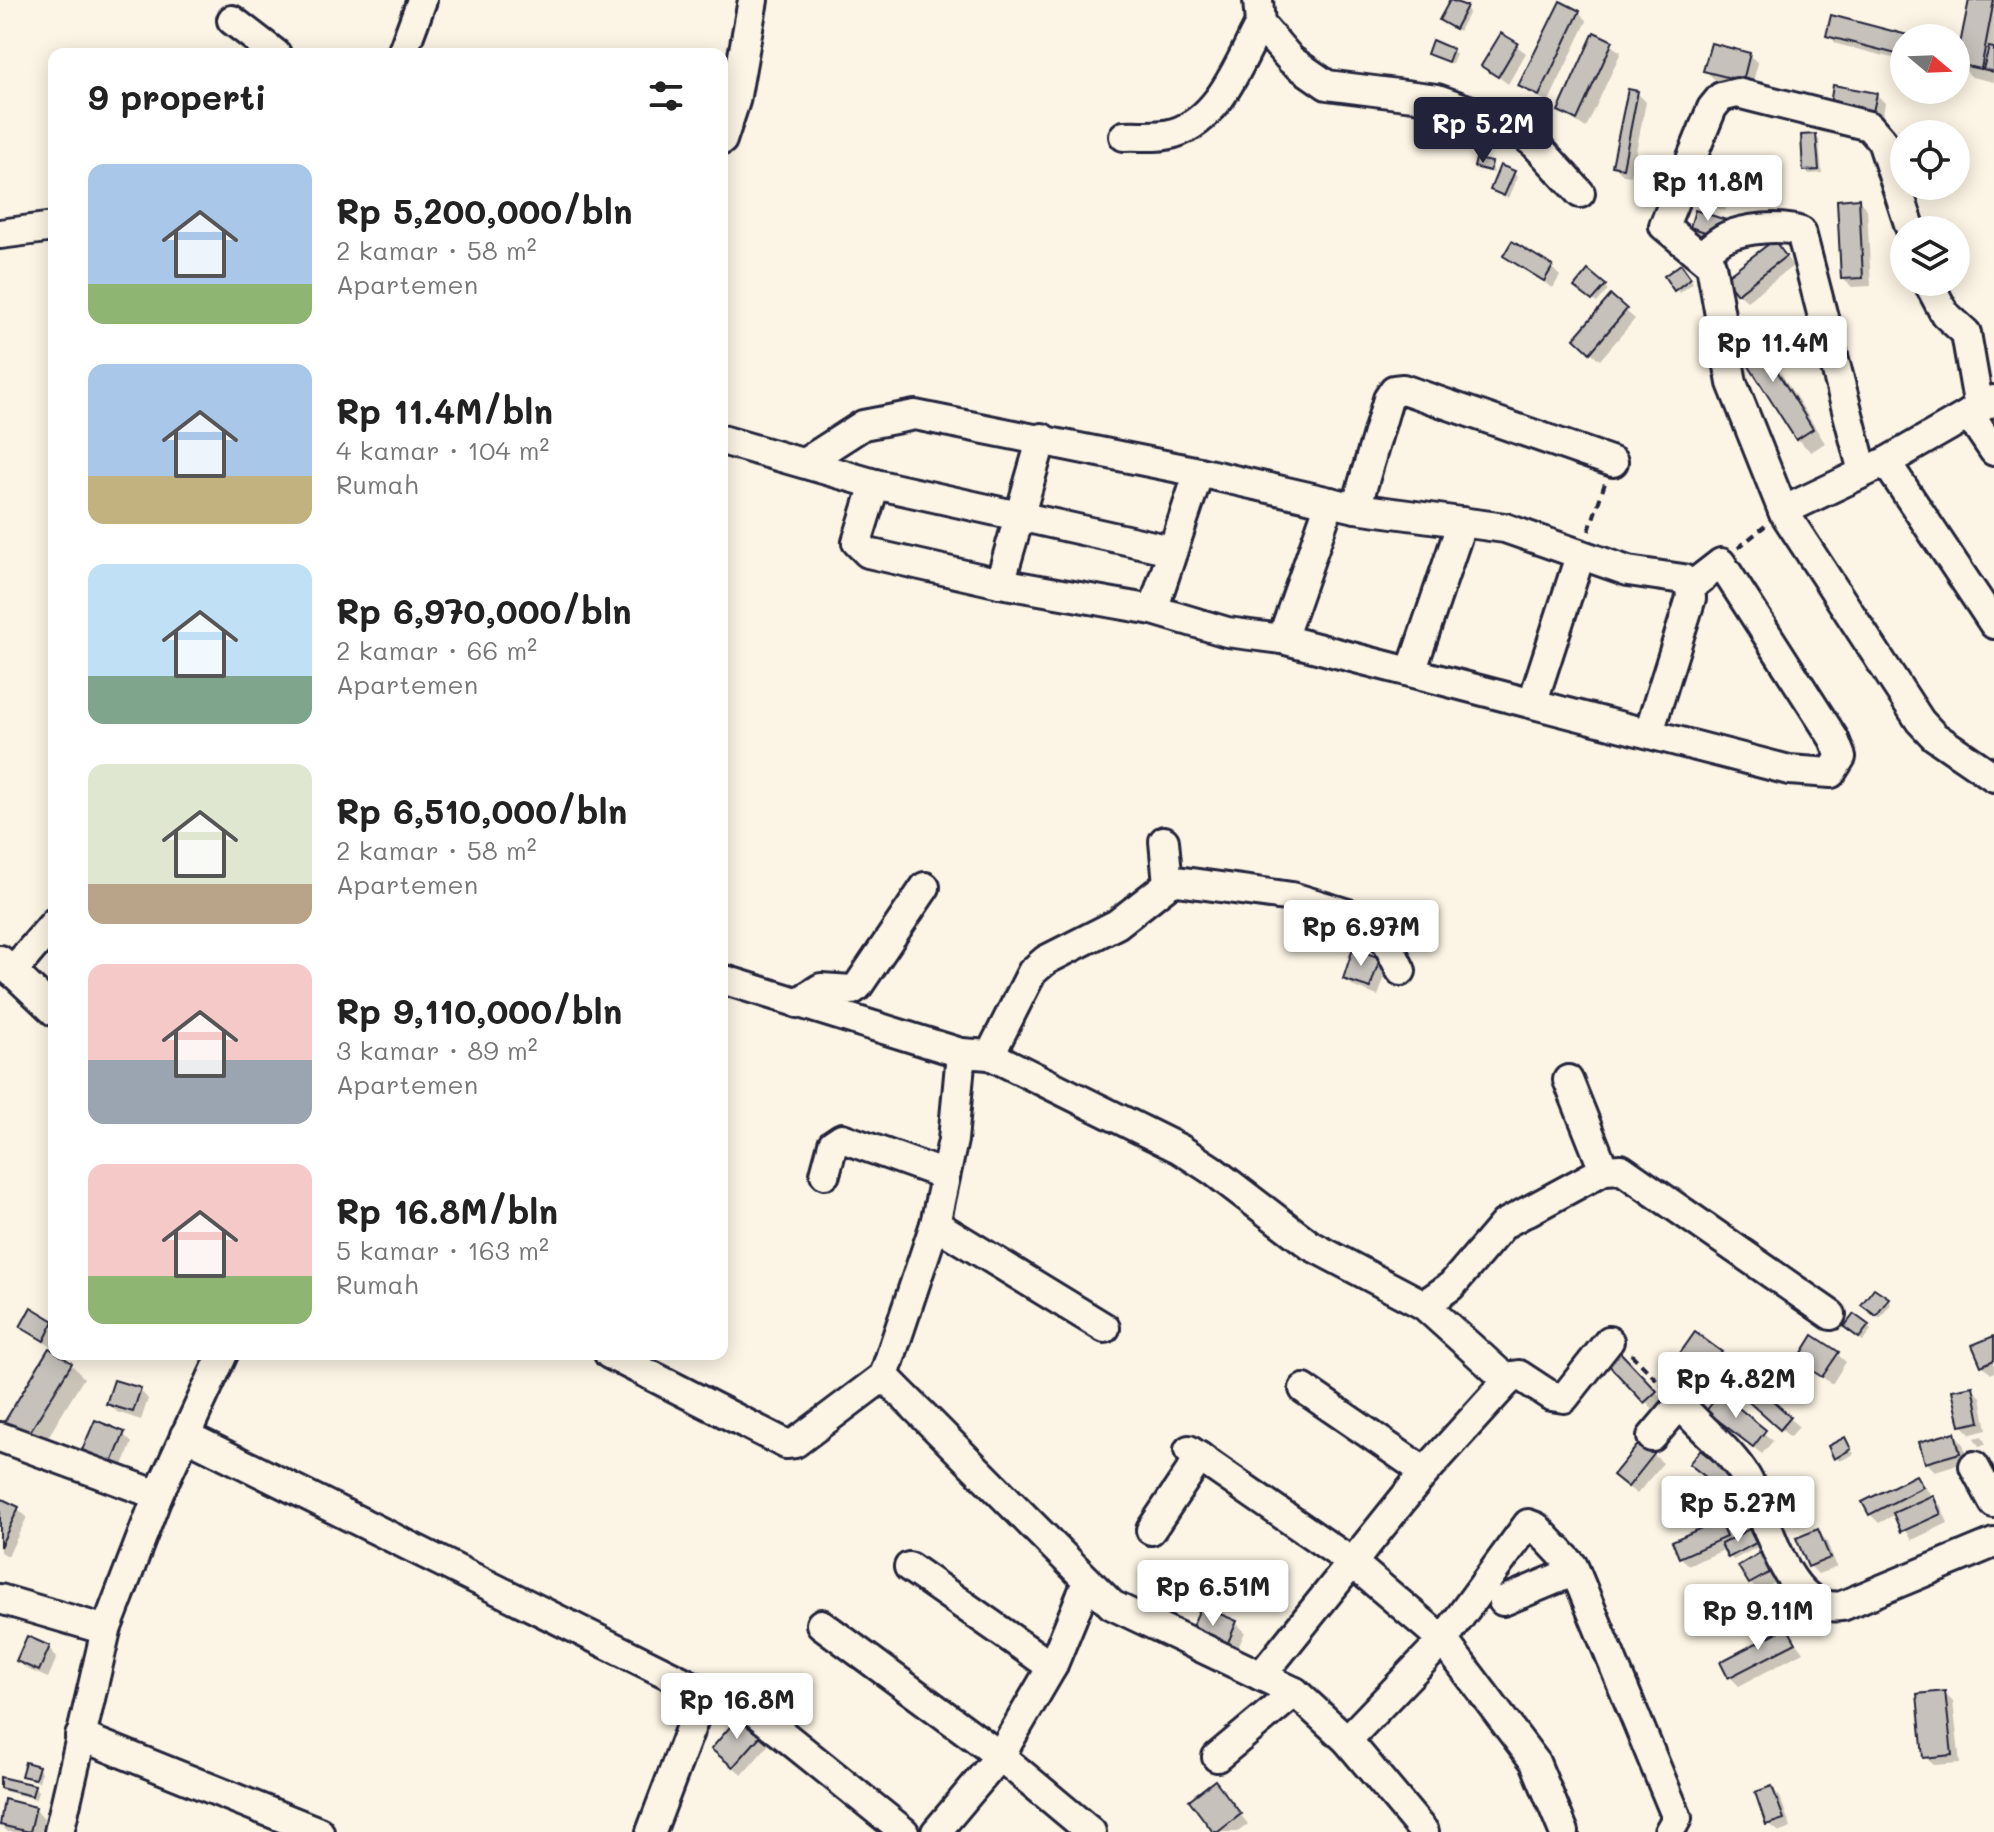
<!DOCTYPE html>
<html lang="id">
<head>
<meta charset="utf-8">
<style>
	:root { --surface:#fff; --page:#f2f2f2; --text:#222; --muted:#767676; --accent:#22223b }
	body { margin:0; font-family:Mali,sans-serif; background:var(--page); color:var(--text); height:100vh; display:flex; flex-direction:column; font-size:30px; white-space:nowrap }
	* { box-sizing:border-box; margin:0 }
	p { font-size:26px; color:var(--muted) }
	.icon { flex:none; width:44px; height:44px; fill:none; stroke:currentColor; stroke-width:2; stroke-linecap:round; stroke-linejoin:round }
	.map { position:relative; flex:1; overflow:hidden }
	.details { position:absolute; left:48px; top:48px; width:680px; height:1312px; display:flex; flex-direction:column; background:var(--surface); border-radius:16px; box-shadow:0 4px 20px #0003 }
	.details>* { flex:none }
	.needle { width:52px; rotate:109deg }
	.buttons { position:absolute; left:1890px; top:24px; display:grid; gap:16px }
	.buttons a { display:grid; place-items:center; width:80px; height:80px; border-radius:50%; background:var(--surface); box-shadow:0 4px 20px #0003; font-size:40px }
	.price { position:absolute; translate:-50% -68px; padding:0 18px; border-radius:8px; background:#fff; color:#222; font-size:26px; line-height:52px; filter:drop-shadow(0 2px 4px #0008) }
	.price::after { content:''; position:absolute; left:50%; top:48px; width:24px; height:18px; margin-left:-12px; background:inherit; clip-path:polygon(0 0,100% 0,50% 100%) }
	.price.on { background:var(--accent); color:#fff }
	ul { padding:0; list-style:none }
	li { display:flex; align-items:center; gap:24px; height:200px; padding:0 40px }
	li span { display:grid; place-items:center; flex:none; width:224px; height:160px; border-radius:16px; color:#555 }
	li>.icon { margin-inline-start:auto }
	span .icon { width:96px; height:96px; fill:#fffc; stroke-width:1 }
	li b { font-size:34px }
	h2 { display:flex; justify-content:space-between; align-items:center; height:96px; padding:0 40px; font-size:34px }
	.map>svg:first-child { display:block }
	.shadow { fill:#0003 }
	.building { fill:#c6c1bb; stroke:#22223b; stroke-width:2 }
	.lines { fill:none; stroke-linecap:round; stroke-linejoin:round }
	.street-casing { stroke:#22223b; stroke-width:34 }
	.path { stroke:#22223b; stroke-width:4; stroke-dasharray:8 6; stroke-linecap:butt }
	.street { stroke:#fcf5e5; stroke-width:28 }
</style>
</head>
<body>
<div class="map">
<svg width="1994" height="1832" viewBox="0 0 1994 1832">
	<rect width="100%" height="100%" fill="#fcf5e5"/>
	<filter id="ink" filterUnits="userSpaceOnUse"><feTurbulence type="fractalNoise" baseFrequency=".0125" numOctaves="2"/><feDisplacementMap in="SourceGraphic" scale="16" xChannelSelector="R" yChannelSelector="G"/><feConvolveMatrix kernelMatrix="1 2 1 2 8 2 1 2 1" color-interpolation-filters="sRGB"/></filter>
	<g filter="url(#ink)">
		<!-- shadow -->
		<g class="shadow">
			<path d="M1971,0H1994V82L1972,77L1958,64Z"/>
			<path d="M1466,8L1469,12L1459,31L1442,20Z"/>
			<path d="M1579,12L1587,21L1548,103L1521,85Z"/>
			<path d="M1502,35L1526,53L1508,84L1484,66Z"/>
			<path d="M1595,35L1621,52L1586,128L1560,111Z"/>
			<path d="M1828,35L1911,38H1904V61L1837,44Z"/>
			<path d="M1452,50L1456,54L1452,64L1429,53Z"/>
			<path d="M1749,55L1758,63L1751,89L1714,79L1705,70Z"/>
			<path d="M1637,93L1646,102L1631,176L1623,175L1614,166Z"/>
			<path d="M1876,94L1885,103L1882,120L1840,113Z"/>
			<path d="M1815,136L1819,140L1822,173L1809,174L1805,170Z"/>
			<path d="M1904,140V156L1896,147Z"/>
			<path d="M1491,164L1494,173L1477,167Z"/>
			<path d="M1513,173L1517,177L1508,198L1492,189Z"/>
			<path d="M1724,178L1733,187L1725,211L1704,204L1696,195Z"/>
			<path d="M1858,200L1867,209L1871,286L1852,287L1843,279Z"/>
			<path d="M1725,222L1734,231L1729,245L1701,236L1692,227Z"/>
			<path d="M1782,251L1793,266L1747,301L1738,293Z"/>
			<path d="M1506,256L1551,267L1560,276L1553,288Z"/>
			<path d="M1684,270L1693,283L1679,293L1676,289Z"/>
			<path d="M1604,286L1608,290L1597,303L1581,290Z"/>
			<path d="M1611,298L1635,319L1600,360L1585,347Z"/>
			<path d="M1751,332L1764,346L1825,443L1811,452L1797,439Z"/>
			<path d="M1379,959L1388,968L1378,996L1354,987L1345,978Z"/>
			<path d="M1875,1290L1891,1304L1880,1318L1867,1309Z"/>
			<path d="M32,1310L54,1323L53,1348L23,1327Z"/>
			<path d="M1867,1326L1871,1330L1863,1341L1850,1331Z"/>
			<path d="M1994,1338V1372L1991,1374L1982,1365Z"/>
			<path d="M1618,1353L1664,1401L1654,1410L1609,1362Z"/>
			<path d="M1721,1353L1730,1362L1702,1400L1668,1373Z"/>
			<path d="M1837,1354L1846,1362L1832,1384L1799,1361Z"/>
			<path d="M71,1364L84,1378L39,1452L18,1439Z"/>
			<path d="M1753,1385L1799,1427L1790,1437L1753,1404Z"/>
			<path d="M1972,1388L1981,1397L1987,1430L1971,1434L1962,1425Z"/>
			<path d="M140,1390L148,1399L141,1420L117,1412L108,1403Z"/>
			<path d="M1720,1396L1773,1441L1762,1454L1718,1419Z"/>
			<path d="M123,1434L132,1443L121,1470L93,1459L84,1450Z"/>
			<path d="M1954,1434L1963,1443L1968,1461L1935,1471L1926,1462Z"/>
			<path d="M1982,1436L1986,1444L1979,1446L1974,1438Z"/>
			<path d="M1844,1439L1854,1454L1840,1461L1836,1458Z"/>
			<path d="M1641,1444L1663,1463L1637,1494L1624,1484Z"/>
			<path d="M1700,1473L1747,1491L1738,1502Z"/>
			<path d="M1916,1477L1941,1506L1948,1523L1912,1540L1896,1514L1879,1523L1870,1514Z"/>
			<path d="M0,1503L18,1509L27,1517L8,1556L0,1552Z"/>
			<path d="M1719,1523L1731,1540L1748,1531L1758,1547L1733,1560L1726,1549L1689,1565L1680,1557Z"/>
			<path d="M1817,1531L1826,1540L1837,1567L1818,1574L1810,1566Z"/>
			<path d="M1763,1554L1781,1579L1759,1592L1750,1583Z"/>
			<path d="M1202,1609L1236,1623L1245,1632L1234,1657Z"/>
			<path d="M1787,1629L1803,1652L1739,1686L1730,1677Z"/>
			<path d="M49,1648L57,1657L48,1678L27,1669L18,1660Z"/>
			<path d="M1944,1693L1953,1702L1960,1763L1934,1765L1925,1757Z"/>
			<path d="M762,1734L770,1743L742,1775L723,1757Z"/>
			<path d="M38,1768L41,1772L39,1782L24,1775Z"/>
			<path d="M0,1779L34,1787L38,1791L36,1799L0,1790Z"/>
			<path d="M1215,1782L1248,1824L1238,1832H1215Z"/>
			<path d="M1772,1788L1780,1797L1791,1828L1780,1832L1768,1824Z"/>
			<path d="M35,1809L44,1818L41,1832H8L0,1824Z"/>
		</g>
		<!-- building -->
		<g class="building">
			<path d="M1450,0L1467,6L1455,29L1439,20Z"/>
			<path d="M1969,0H1994L1981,69L1956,64Z"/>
			<path d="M1560,1L1580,11L1539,96L1518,86Z"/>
			<path d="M1831,15L1919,38H1904V56L1826,36Z"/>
			<path d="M1594,32L1613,41L1577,120L1558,111Z"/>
			<path d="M1501,33L1518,43L1498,77L1481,66Z"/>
			<path d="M1432,40L1453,49L1448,62L1427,54Z"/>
			<path d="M1711,43L1750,53L1743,81L1703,71Z"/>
			<path d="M1989,47L1994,48V72L1983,69Z"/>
			<path d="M1833,85L1877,93L1873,112L1830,105Z"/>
			<path d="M1628,89L1638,91L1623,168L1612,166Z"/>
			<path d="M1816,134L1819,170L1803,171L1801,135Z"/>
			<path d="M1476,159L1492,162L1490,171L1474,167Z"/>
			<path d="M1500,165L1515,171L1504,196L1490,190Z"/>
			<path d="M1702,169L1725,177L1716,203L1693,196Z"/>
			<path d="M1859,198L1863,278L1841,279L1837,200Z"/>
			<path d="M1695,210L1726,220L1720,237L1690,227Z"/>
			<path d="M1774,240L1786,256L1737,294L1724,278Z"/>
			<path d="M1512,241L1553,266L1544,281L1503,256Z"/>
			<path d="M1681,264L1691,278L1674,291L1664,276Z"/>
			<path d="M1588,270L1606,285L1592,301L1574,287Z"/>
			<path d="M1611,295L1627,309L1590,353L1574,338Z"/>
			<path d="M1751,329L1813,429L1796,440L1733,341Z"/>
			<path d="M1353,948L1380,958L1370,988L1343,979Z"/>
			<path d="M1874,1288L1889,1298L1876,1316L1861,1305Z"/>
			<path d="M31,1307L54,1321L44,1341L20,1327Z"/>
			<path d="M1854,1314L1869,1325L1859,1338L1844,1327Z"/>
			<path d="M1695,1332L1722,1352L1693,1392L1666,1373Z"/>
			<path d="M1813,1335L1839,1352L1822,1377L1797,1361Z"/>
			<path d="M1994,1336V1360L1981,1366L1972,1345Z"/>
			<path d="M49,1348L72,1363L25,1440L2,1426Z"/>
			<path d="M1618,1350L1657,1391L1644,1403L1606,1362Z"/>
			<path d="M114,1380L141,1388L133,1412L106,1404Z"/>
			<path d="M1753,1383L1791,1417L1780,1430L1742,1396Z"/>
			<path d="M1973,1386L1980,1422L1960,1426L1952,1390Z"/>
			<path d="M1720,1393L1766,1430L1753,1447L1706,1411Z"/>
			<path d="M95,1420L125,1432L112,1463L82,1450Z"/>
			<path d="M1955,1432L1960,1453L1925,1463L1919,1442Z"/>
			<path d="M1845,1437L1851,1449L1834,1459L1828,1446Z"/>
			<path d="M1641,1441L1655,1453L1628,1487L1613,1475Z"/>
			<path d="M1700,1450L1739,1481L1729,1495L1689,1464Z"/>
			<path d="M1916,1475L1923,1487L1869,1515L1862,1502Z"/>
			<path d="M1933,1495L1941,1514L1901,1532L1893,1513Z"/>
			<path d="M0,1498L19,1507L0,1547Z"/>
			<path d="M1719,1520L1726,1537L1679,1558L1672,1541Z"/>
			<path d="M1749,1529L1756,1543L1728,1558L1721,1544Z"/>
			<path d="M1818,1529L1830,1558L1808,1567L1796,1538Z"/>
			<path d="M1763,1551L1774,1570L1749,1584L1738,1566Z"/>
			<path d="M1201,1606L1237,1621L1225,1650L1189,1634Z"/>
			<path d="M1787,1627L1796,1643L1728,1678L1720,1662Z"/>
			<path d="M27,1636L50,1646L39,1671L16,1661Z"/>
			<path d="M1945,1691L1952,1755L1923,1758L1917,1694Z"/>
			<path d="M741,1714L763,1733L733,1767L711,1749Z"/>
			<path d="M25,1762L39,1766L35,1779L21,1776Z"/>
			<path d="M0,1777L35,1785L32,1796L0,1788Z"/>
			<path d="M1215,1780L1241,1814L1218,1832H1213L1189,1800Z"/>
			<path d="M1772,1786L1784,1819L1766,1825L1755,1792Z"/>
			<path d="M4,1799L36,1807L30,1832L0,1825Z"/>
		</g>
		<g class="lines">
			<!-- street casing -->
			<g class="street-casing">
				<g id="street">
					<path d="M1258,0L1260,24L1291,60L1327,85L1437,99L1513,126L1536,145L1580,193"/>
					<path d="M232,20L276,54"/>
					<path d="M402,54L422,0"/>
					<path d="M1124,136C1140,135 1159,138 1174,133C1220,119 1239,63 1260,24"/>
					<path d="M722,140L735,101L753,0"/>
					<path d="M1911,230L1882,141L1869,126L1737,93L1721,97L1712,108L1664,226L1711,265L1732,383L1783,511L1920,721L1934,736L1994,777"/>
					<path d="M0,234L54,227"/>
					<path d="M1701,256C1708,250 1717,241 1726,237C1745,228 1782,225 1801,232L1863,472"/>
					<path d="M1928,282L1945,314L1966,333L1979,408"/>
					<path d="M1969,414L1994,451"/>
					<path d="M722,440L875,484L1171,550"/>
					<path d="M1886,462L1994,624"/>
					<path d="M804,463L863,425L915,415L1199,472L1153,610L1000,583L868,553L857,542L875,484"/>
					<path d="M1199,472L1356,508L1388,399L1394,390L1403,389L1613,462"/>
					<path d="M1330,502L1282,639L1789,770L1831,773L1841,757L1834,739L1721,563L1690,587"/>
					<path d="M1356,508L1505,528L1628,571L1683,579L1690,587L1691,598L1649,732"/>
					<path d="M1783,511L1886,462L1994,400"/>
					<path d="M1000,583L1042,438"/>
					<path d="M1153,610L1227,632L1282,639"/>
					<path d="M1411,672L1462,522"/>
					<path d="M1533,701L1580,556"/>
					<path d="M1164,841L1168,884"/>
					<path d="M0,960L54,1011"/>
					<path d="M12,972L54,923"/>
					<path d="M722,979L961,1053L990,1055L1180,1149L1212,1170L1310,1245L1424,1305L1451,1286L1504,1224L1604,1170L1621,1169L1831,1315"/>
					<path d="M797,1003L821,988L852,990L858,986L925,887"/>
					<path d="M961,1053L953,1140L935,1224L884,1376L1112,1605L1295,1692L1347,1740L1424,1832"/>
					<path d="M990,1055L1032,972L1046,960L1117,924L1168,884L1177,881L1292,897L1361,918L1374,924L1386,940L1401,971"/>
					<path d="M1568,1080L1604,1170"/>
					<path d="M825,1174L833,1144L842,1138L945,1175"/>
					<path d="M935,1224L1105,1328"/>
					<path d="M1424,1305L1508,1381"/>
					<path d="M609,1354L786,1444L795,1443L884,1376"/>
					<path d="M185,1435L704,1692L734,1701L755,1712L904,1832"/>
					<path d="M0,1437L158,1495"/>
					<path d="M1652,1437L1680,1404C1700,1428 1730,1450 1746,1477C1768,1514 1784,1615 1842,1606L1994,1543"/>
					<path d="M1189,1450L1350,1561L1443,1640L1535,1762L1564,1832"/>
					<path d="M1974,1466L1994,1503"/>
					<path d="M1425,1472L1512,1376L1519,1375L1551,1396L1564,1398L1609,1341"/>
					<path d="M1151,1530L1200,1457"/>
					<path d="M909,1567L1052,1667"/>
					<path d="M0,1599L106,1630"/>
					<path d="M1503,1601L1575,1571"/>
					<path d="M821,1624L1000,1756L1091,1832"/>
					<path d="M1261,1676L1425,1472L1304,1389"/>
					<path d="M80,1736L319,1832"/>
					<path d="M1347,1740L1443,1640L1528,1524L1536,1527L1573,1566L1677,1818L1669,1832"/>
					<path d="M1217,1757L1295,1692"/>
					<path d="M59,1832L106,1630L158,1495L223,1354"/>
					<path d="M651,1832L704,1692"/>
					<path d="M936,1832L1000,1756L1052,1667L1087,1582"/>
				</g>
			</g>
			<!-- path -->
			<g class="path">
				<path d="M1589,531L1605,483"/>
				<path d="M1738,548L1765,526"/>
				<path d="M1631,1354L1664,1387"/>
			</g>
			<!-- street -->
			<use href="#street" class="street"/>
		</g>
	</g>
</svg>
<div class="buttons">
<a><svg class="needle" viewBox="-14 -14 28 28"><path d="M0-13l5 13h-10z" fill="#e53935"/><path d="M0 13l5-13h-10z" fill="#767676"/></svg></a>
<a><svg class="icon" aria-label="locate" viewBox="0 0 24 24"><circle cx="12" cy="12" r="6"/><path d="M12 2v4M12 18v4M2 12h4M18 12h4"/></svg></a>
<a><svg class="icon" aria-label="layers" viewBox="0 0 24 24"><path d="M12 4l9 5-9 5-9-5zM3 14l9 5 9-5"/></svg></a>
</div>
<b class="price on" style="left:1483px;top:165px">Rp 5.2M</b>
<b class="price" style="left:1708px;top:223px">Rp 11.8M</b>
<b class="price" style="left:1773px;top:384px">Rp 11.4M</b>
<b class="price" style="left:1361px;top:968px">Rp 6.97M</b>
<b class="price" style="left:1736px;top:1420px">Rp 4.82M</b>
<b class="price" style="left:1738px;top:1544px">Rp 5.27M</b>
<b class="price" style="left:1213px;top:1628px">Rp 6.51M</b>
<b class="price" style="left:1758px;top:1652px">Rp 9.11M</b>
<b class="price" style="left:737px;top:1741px">Rp 16.8M</b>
<section class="details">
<h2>9 properti<svg class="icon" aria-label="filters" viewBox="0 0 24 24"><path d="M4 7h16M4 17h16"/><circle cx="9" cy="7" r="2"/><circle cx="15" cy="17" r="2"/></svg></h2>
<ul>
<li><span style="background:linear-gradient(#a9c7e8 75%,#8fb573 0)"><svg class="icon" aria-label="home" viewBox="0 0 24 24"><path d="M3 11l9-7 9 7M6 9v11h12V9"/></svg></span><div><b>Rp 5,200,000/bln</b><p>2 kamar · 58 m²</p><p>Apartemen</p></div></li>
<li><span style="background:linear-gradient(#a9c7e8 70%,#c2b280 0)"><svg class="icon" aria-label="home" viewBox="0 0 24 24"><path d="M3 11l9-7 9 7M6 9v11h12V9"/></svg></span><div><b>Rp 11.4M/bln</b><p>4 kamar · 104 m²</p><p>Rumah</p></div></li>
<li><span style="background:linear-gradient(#bfe0f5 70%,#7fa58c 0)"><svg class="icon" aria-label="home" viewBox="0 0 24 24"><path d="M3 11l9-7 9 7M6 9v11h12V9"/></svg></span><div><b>Rp 6,970,000/bln</b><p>2 kamar · 66 m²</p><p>Apartemen</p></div></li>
<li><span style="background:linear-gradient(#dfe7d0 75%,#b9a48a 0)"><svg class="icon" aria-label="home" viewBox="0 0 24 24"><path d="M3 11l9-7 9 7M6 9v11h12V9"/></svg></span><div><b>Rp 6,510,000/bln</b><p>2 kamar · 58 m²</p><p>Apartemen</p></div></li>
<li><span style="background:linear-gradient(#f6c9c9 60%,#9aa5b1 0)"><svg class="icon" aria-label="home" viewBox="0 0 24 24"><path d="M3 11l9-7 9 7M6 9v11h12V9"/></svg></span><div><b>Rp 9,110,000/bln</b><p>3 kamar · 89 m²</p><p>Apartemen</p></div></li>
<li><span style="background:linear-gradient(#f6c9c9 70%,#8fb573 0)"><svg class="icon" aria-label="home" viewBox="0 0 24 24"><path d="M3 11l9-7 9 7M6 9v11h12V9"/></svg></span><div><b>Rp 16.8M/bln</b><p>5 kamar · 163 m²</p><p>Rumah</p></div></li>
</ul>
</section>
</div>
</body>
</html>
